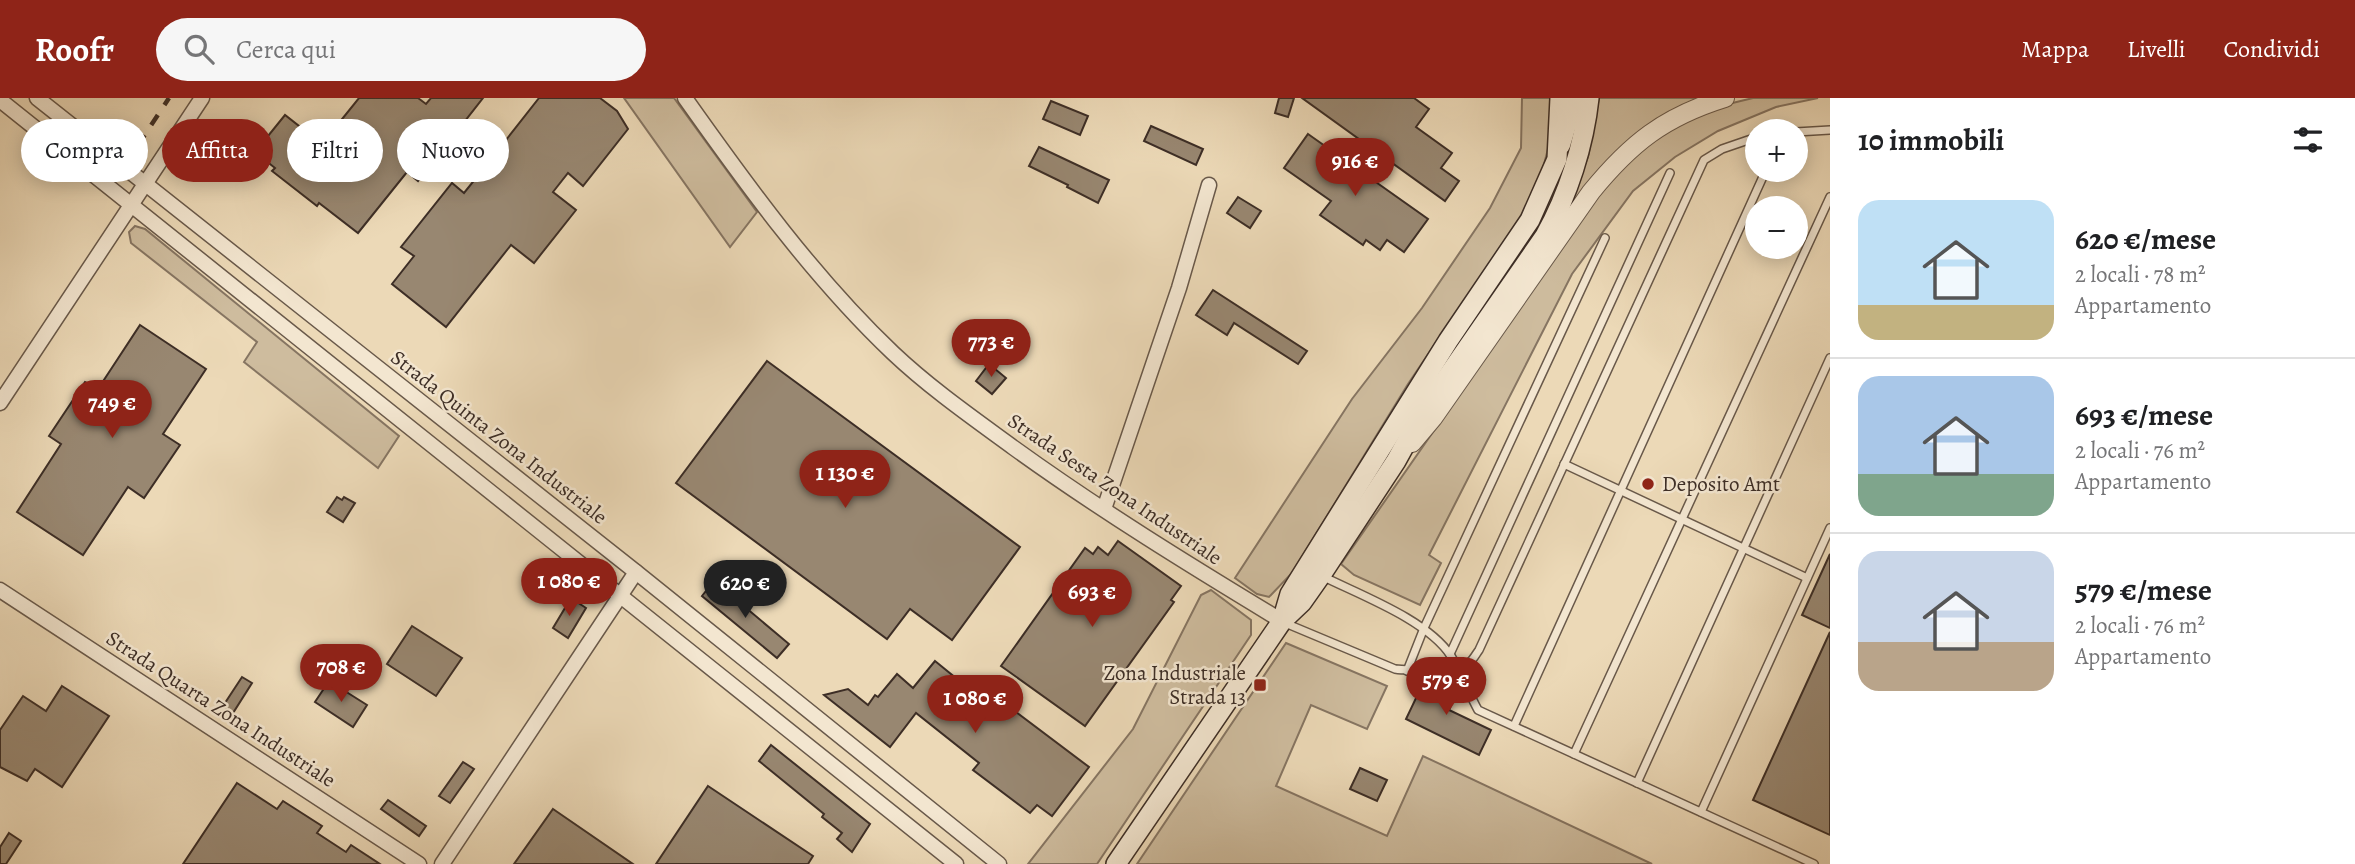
<!DOCTYPE html>
<html lang="it">
<head>
<meta charset="utf-8">
<style>
	:root { --surface:#fff; --page:#f6f6f6; --text:#202124; --muted:#757577; --line:#e0e0e0; --accent:#8f2418 }
	body { margin:0; font-family:Alegreya,serif; background:var(--page); color:var(--text); height:100vh; display:flex; flex-direction:column; font-size:26px; white-space:nowrap }
	* { box-sizing:border-box; margin:0 }
	p { font-size:23px; color:var(--muted) }
	.icon { flex:none; width:38px; height:38px; fill:none; stroke:currentColor; stroke-width:2; stroke-linecap:round; stroke-linejoin:round }
	.map { position:relative; flex:1; overflow:hidden }
	.sheet { display:flex; flex-direction:column; background:var(--surface); width:525px }
	.sheet>* { flex:none }
	.guide { position:absolute; left:21px; top:21px; width:665px; height:63px; display:flex; gap:14px }
	.buttons { position:absolute; left:1745px; top:21px; display:grid; gap:14px }
	.buttons a { display:grid; place-items:center; width:63px; height:63px; border-radius:50%; background:var(--surface); box-shadow:0 4px 18px #0003; font-size:35px }
	.price { position:absolute; translate:-50% -60px; padding:0 16px; border-radius:24px; background:var(--accent); color:#fff; font-size:23px; line-height:46px; filter:drop-shadow(0 2px 4px #0008) }
	.price::after { content:''; position:absolute; left:50%; top:42px; width:21px; height:16px; margin-left:-10px; background:inherit; clip-path:polygon(0 0,100% 0,50% 100%) }
	.price.active { background:#222; color:#fff }
	ul { padding:0; list-style:none }
	li { display:flex; align-items:center; gap:21px; height:175px; padding:0 28px }
	li+li { border-top:2px solid var(--line) }
	li span { display:grid; place-items:center; flex:none; width:196px; height:140px; border-radius:21px; color:#555 }
	li>.icon { margin-inline-start:auto }
	span .icon { width:84px; height:84px; fill:#fffc; stroke-width:1 }
	li b { font-size:30px }
	h2 { display:flex; justify-content:space-between; align-items:center; height:84px; padding:0 28px; font-size:30px }
	.chip { padding:0 24px; border-radius:32px; background:var(--surface); box-shadow:0 4px 18px #0003; font-size:24px; line-height:63px }
	.chip.active { background:var(--accent); color:#fff }
	header { display:flex; align-items:center; gap:42px; box-sizing:border-box; height:98px; padding:0 35px; background:var(--accent); color:#fff }
	header strong { font-size:33px }
	nav { display:flex; gap:38px; margin-inline-start:auto; font-size:24px }
	.search { width:490px; height:63px; background:var(--page); display:flex; align-items:center; gap:18px; box-sizing:border-box; padding:0 24px; border-radius:38px; color:var(--muted); font-size:26px }
	main { display:flex; flex:1; min-height:0 }
	.map>svg:first-child { display:block }
	.green { fill:#cebc9e; stroke:#867562; stroke-width:2 }
	.building { fill:#988771; stroke:#3d2e26; stroke-width:2 }
	.lines { fill:none; stroke-linecap:round; stroke-linejoin:round }
	.service-casing { stroke:#69594a; stroke-width:10 }
	.minor-casing { stroke:#69594a; stroke-width:17 }
	.tertiary-casing { stroke:#69594a; stroke-width:20 }
	.secondary-casing { stroke:#3d2e26; stroke-width:22 }
	.service { stroke:#f3e6d0; stroke-width:7 }
	.minor { stroke:#f3e6d0; stroke-width:14 }
	.tertiary { stroke:#f3e6d0; stroke-width:18 }
	.secondary { stroke:#f3e6d0; stroke-width:19 }
	.rail { stroke:#3d2e26; stroke-width:4.5; stroke-dasharray:12 12; stroke-linecap:butt }
	.poi-dot { fill:#8f2418; stroke:#f3e6d0; stroke-width:2.5 }
	.labels { text-anchor:middle; dominant-baseline:central; stroke-width:5; stroke-linejoin:round; paint-order:stroke }
	.street-label { font-size:21px; fill:#3d2e26; stroke:#f3e6d0 }
	.poi-label { font-size:21px; fill:#3d2e26; stroke:#f3e6d0; text-anchor:start }
</style>
</head>
<body>
<header>
<strong>Roofr</strong>
<div class="search"><svg class="icon" aria-label="search" viewBox="0 0 24 24"><circle cx="10" cy="10" r="6"/><path d="M15 15l6 6"/></svg>Cerca qui</div>
<nav><a>Mappa</a><a>Livelli</a><a>Condividi</a></nav>
</header>
<main>
<div class="map">
<svg width="1830" height="766" viewBox="0 0 1830 766">
	<rect width="100%" height="100%" fill="#ecd9b7"/>
	<filter id="stains"><feTurbulence type="fractalNoise" baseFrequency=".00286" numOctaves="4"/><feColorMatrix values="0 0 0 0 .2 0 0 0 0 .09 0 0 0 0 .02 0 0 0 .5 -.17"/></filter>
	<radialGradient id="worn" r=".72"><stop offset=".6" stop-color="#630" stop-opacity="0"/><stop offset="1" stop-color="#630" stop-opacity=".3"/></radialGradient>
	<!-- green -->
	<g class="green">
		<path d="M624,0H674L757,114L730,149Z"/>
		<path d="M1522,0H1555L1551,39L1539,86L1520,120L1408,286L1292,475L1269,499L1257,496L1235,480L1352,301L1422,210L1490,110L1521,50Z"/>
		<path d="M1599,0H1705L1695,3L1560,127L1588,59Z"/>
		<path d="M1753,0H1818L1776,9L1718,33L1675,59L1633,93L1572,176L1429,457L1441,465L1420,507L1354,477L1341,466L1608,83L1649,42L1716,9Z"/>
		<path d="M135,128L145,131L399,338L378,370L244,264L257,244L131,145L129,134Z"/>
		<path d="M1211,492L1251,522V537L1097,766H1028L1133,631L1201,497Z"/>
		<path d="M1286,545L1387,588L1367,631L1311,607L1276,688L1387,738L1423,658L1652,766H1137Z"/>
	</g>
	<!-- building -->
	<g class="building">
		<path d="M359,0H418L426,6L431,0H483L418,83L407,74L358,135L319,105L317,108L272,73L275,70L255,54L285,17L322,46Z"/>
		<path d="M539,0H600L617,13L628,31L583,88L568,75L553,94L576,112L534,165L511,147L446,229L392,186L414,158L401,149L452,85L464,95L493,59L486,54L499,37L506,42Z"/>
		<path d="M1279,0H1294L1288,19L1275,15Z"/>
		<path d="M1302,0H1414L1429,11L1416,29L1452,55L1441,70L1459,83L1445,103Z"/>
		<path d="M1051,3L1088,18L1080,37L1043,21Z"/>
		<path d="M1151,28L1203,51L1196,67L1144,43Z"/>
		<path d="M1308,36L1428,121L1404,154L1387,142L1380,152L1366,142L1363,147L1320,117L1331,103L1284,70Z"/>
		<path d="M1039,49L1109,82L1098,105L1067,89L1068,87L1029,68Z"/>
		<path d="M1238,99L1261,113L1250,130L1227,115Z"/>
		<path d="M1213,192L1307,253L1298,266L1234,225L1227,237L1196,217Z"/>
		<path d="M140,227L206,271L163,336L180,347L144,400L128,389L83,457L17,414L61,346L49,338L85,284L98,291Z"/>
		<path d="M767,263L1020,449L952,542L910,511L887,541L676,385Z"/>
		<path d="M989,266L1006,280L992,296L976,283Z"/>
		<path d="M337,399L342,402L344,399L355,405L343,424L327,414Z"/>
		<path d="M1118,443L1181,488L1171,502L1174,504L1085,628L1001,568L1085,450L1093,456L1098,449L1108,457Z"/>
		<path d="M1830,456V530L1802,517Z"/>
		<path d="M714,483L789,546L777,560L702,498Z"/>
		<path d="M571,500L586,510L568,540L553,530Z"/>
		<path d="M412,528L462,560L436,598L387,566Z"/>
		<path d="M1830,534V737L1753,702Z"/>
		<path d="M935,563L978,598L984,590L1089,669L1052,718L1037,707L1030,715L973,672L979,665L916,615L890,649L824,597L848,591L868,607L875,597L878,599L897,576L913,590Z"/>
		<path d="M1427,577L1458,592L1449,612L1491,632L1479,657L1406,621Z"/>
		<path d="M242,579L252,585L233,615L223,608Z"/>
		<path d="M329,583L367,607L353,629L315,604Z"/>
		<path d="M62,588L109,618L62,689L35,671L27,683L0,669V632L23,598L46,613Z"/>
		<path d="M771,647L870,726L852,754L837,741L842,735L822,719L824,716L759,663Z"/>
		<path d="M463,664L474,671L450,705L439,698Z"/>
		<path d="M1360,670L1387,682L1377,703L1350,691Z"/>
		<path d="M237,685L277,711L283,703L322,728L317,735L346,754L351,747L380,766H183Z"/>
		<path d="M708,688L813,758L808,766H656Z"/>
		<path d="M388,702L426,728L419,738L381,711Z"/>
		<path d="M553,711L633,766H514Z"/>
		<path d="M9,735L21,743L6,766H0V749Z"/>
	</g>
	<g class="lines">
		<!-- service casing -->
		<g class="service-casing">
			<g id="service">
				<path d="M1796,34L1830,32"/>
				<path d="M1564,366L1807,480"/>
				<path d="M1322,478C1360,497 1428,522 1451,558C1461,574 1468,594 1478,612L1814,766"/>
				<path d="M1285,525L1395,571C1408,573 1458,571 1469,565C1473,562 1476,556 1479,552L1704,62L1722,51L1757,39"/>
				<path d="M1450,556L1670,75"/>
				<path d="M1407,573L1424,530L1605,140"/>
				<path d="M1514,628L1766,72"/>
				<path d="M1574,656L1830,99"/>
				<path d="M1637,685L1830,260"/>
				<path d="M1701,714L1830,430"/>
			</g>
		</g>
		<!-- minor casing -->
		<g class="minor-casing">
			<g id="minor">
				<path d="M37,0L636,474L999,766"/>
				<path d="M685,0C748,89 814,180 893,255C930,290 973,320 1014,350C1100,412 1191,468 1282,523"/>
				<path d="M0,2L956,766"/>
				<path d="M0,305L202,0"/>
				<path d="M1104,411L1179,190L1209,87"/>
				<path d="M0,492L419,766"/>
				<path d="M442,766L636,474"/>
			</g>
		</g>
		<!-- tertiary casing -->
		<g class="tertiary-casing">
			<g id="tertiary">
				<path d="M1561,47L1575,0"/>
				<path d="M1412,345L1433,320L1591,94C1631,45 1664,19 1725,0"/>
			</g>
		</g>
		<!-- secondary casing -->
		<g class="secondary-casing">
			<g id="secondary">
				<path d="M1283,520L1290,496L1448,243L1530,122L1557,61L1560,0"/>
				<path d="M1116,766L1282,523L1302,504L1321,477L1396,363L1423,314L1545,138C1568,97 1584,47 1589,0"/>
			</g>
		</g>
		<!-- service -->
		<use href="#service" class="service"/>
		<!-- minor -->
		<use href="#minor" class="minor"/>
		<!-- tertiary -->
		<use href="#tertiary" class="tertiary"/>
		<!-- secondary -->
		<use href="#secondary" class="secondary"/>
		<!-- rail -->
		<path class="rail" d="M138,47L169,0"/>
	</g>
	<!-- markers -->
	<g class="poi-dot">
		<circle cx="1648" cy="386" r="7"/>
		<rect x="1253" y="580" width="14" height="14" rx="3.5"/>
	</g>
	<g class="labels">
		<!-- street labels -->
		<g class="street-label">
			<text transform="translate(499 339) rotate(38)">Strada Quinta Zona Industriale</text>
			<text transform="translate(1115 391) rotate(34)">Strada Sesta Zona Industriale</text>
			<text transform="translate(221 611) rotate(33)">Strada Quarta Zona Industriale</text>
		</g>
		<!-- poi labels -->
		<g class="poi-label">
			<text x="1662" y="386">Deposito Amt</text>
			<text x="1246" y="575" text-anchor="end">Zona Industriale<tspan x="1246" dy="24">Strada 13</tspan></text>
		</g>
	</g>
	<rect width="100%" height="100%" filter="url(#stains)"/>
	<rect width="100%" height="100%" fill="url(#worn)"/>
</svg>
<div class="buttons">
<a>+</a>
<a>−</a>
</div>
<b class="price" style="left:1355px;top:100px">916 €</b>
<b class="price" style="left:991px;top:281px">773 €</b>
<b class="price" style="left:112px;top:342px">749 €</b>
<b class="price" style="left:845px;top:412px">1 130 €</b>
<b class="price" style="left:569px;top:520px">1 080 €</b>
<b class="price active" style="left:745px;top:522px">620 €</b>
<b class="price" style="left:1092px;top:531px">693 €</b>
<b class="price" style="left:341px;top:606px">708 €</b>
<b class="price" style="left:1446px;top:619px">579 €</b>
<b class="price" style="left:975px;top:637px">1 080 €</b>
<div class="guide">
<a class="chip">Compra</a>
<a class="chip active">Affitta</a>
<a class="chip">Filtri</a>
<a class="chip">Nuovo</a>
</div>
</div>
<section class="sheet">
<h2>10 immobili<svg class="icon" aria-label="filters" viewBox="0 0 24 24"><path d="M4 7h16M4 17h16"/><circle cx="9" cy="7" r="2"/><circle cx="15" cy="17" r="2"/></svg></h2>
<ul>
<li><span style="background:linear-gradient(#bfe0f5 75%,#c2b280 0)"><svg class="icon" aria-label="home" viewBox="0 0 24 24"><path d="M3 11l9-7 9 7M6 9v11h12V9"/></svg></span><div><b>620 €/mese</b><p>2 locali · 78 m²</p><p>Appartamento</p></div></li>
<li><span style="background:linear-gradient(#a9c7e8 70%,#7fa58c 0)"><svg class="icon" aria-label="home" viewBox="0 0 24 24"><path d="M3 11l9-7 9 7M6 9v11h12V9"/></svg></span><div><b>693 €/mese</b><p>2 locali · 76 m²</p><p>Appartamento</p></div></li>
<li><span style="background:linear-gradient(#c9d6e8 65%,#b9a48a 0)"><svg class="icon" aria-label="home" viewBox="0 0 24 24"><path d="M3 11l9-7 9 7M6 9v11h12V9"/></svg></span><div><b>579 €/mese</b><p>2 locali · 76 m²</p><p>Appartamento</p></div></li>
</ul>
</section>
</main>
</body>
</html>
